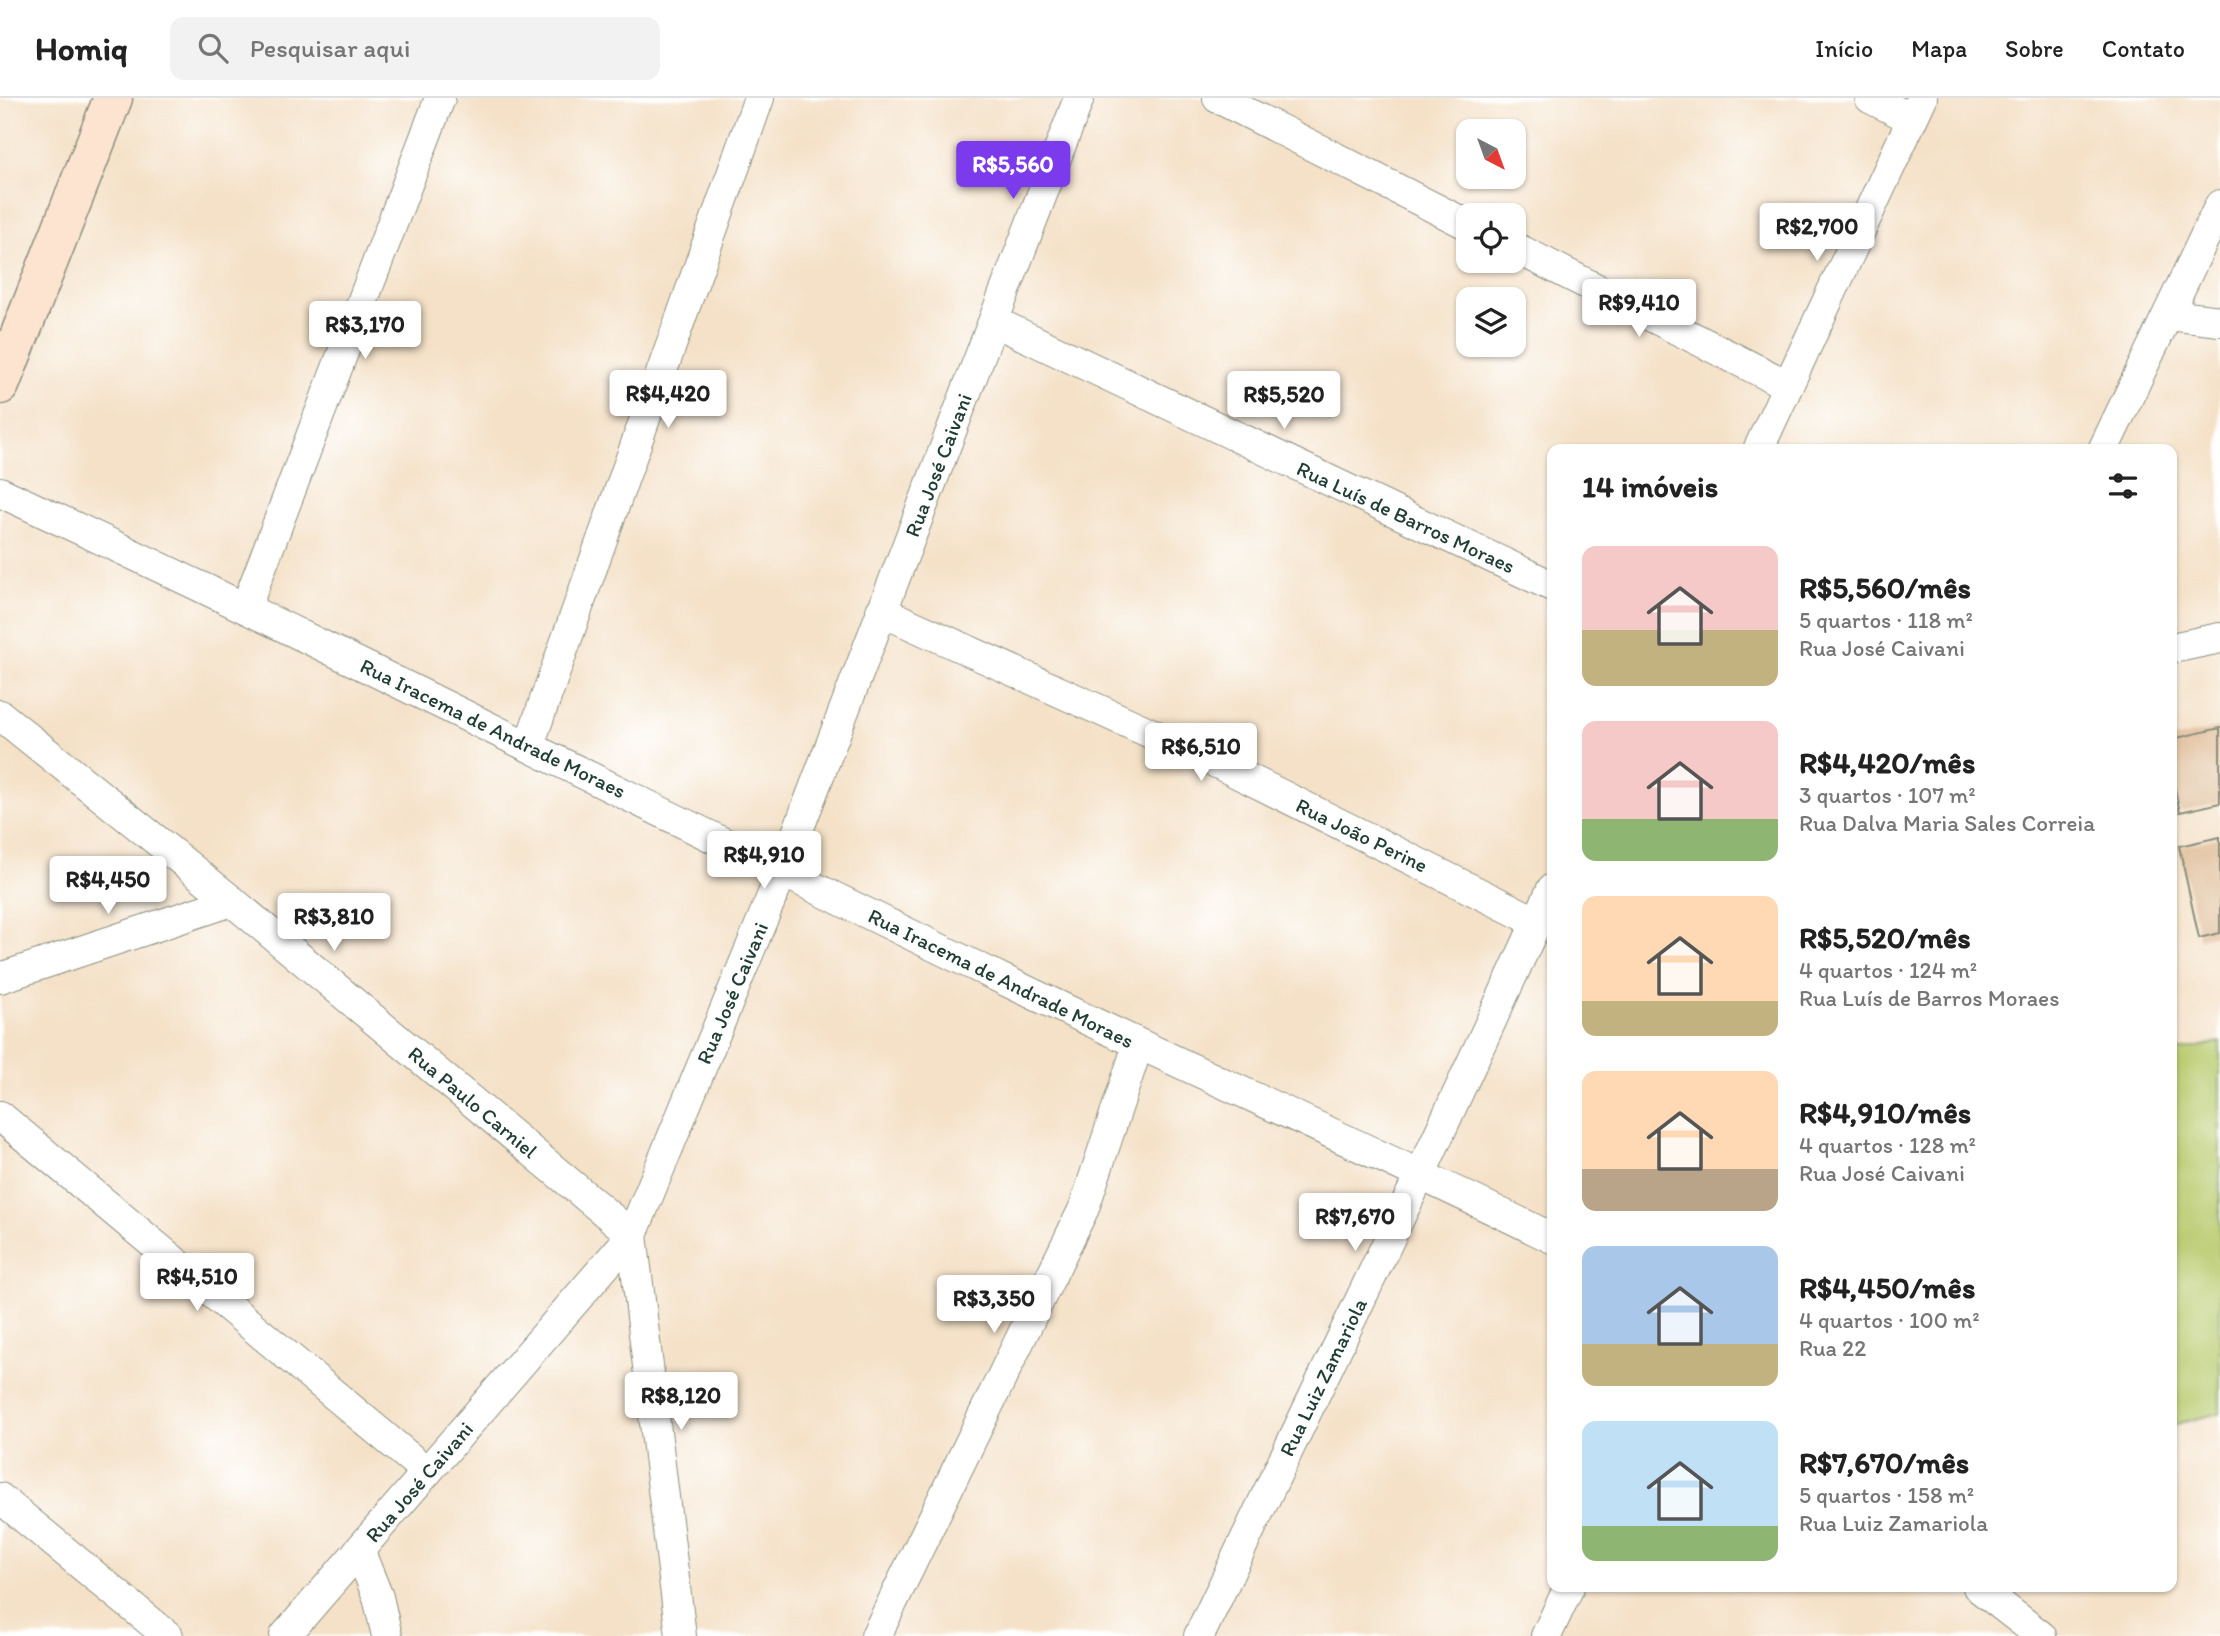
<!DOCTYPE html>
<html lang="pt">
<head>
<meta charset="utf-8">
<style>
	:root { --surface:#fff; --page:#f2f2f2; --text:#222; --muted:#767676; --line:#e0e0e0; --accent:#7c3aed }
	body { margin:0; font-family:Itim,sans-serif; background:var(--page); color:var(--text); height:100vh; display:flex; flex-direction:column; font-size:26px; white-space:nowrap }
	* { box-sizing:border-box; margin:0 }
	p { font-size:23px; color:var(--muted) }
	.icon { flex:none; width:38px; height:38px; fill:none; stroke:currentColor; stroke-width:2; stroke-linecap:round; stroke-linejoin:round }
	.map { position:relative; flex:1; overflow:hidden }
	.details { position:absolute; left:1547px; top:346px; width:630px; height:1148px; display:flex; flex-direction:column; background:var(--surface); border-radius:14px; box-shadow:0 2px 5px #0004 }
	.details>* { flex:none }
	.needle { width:46px; rotate:139deg }
	.buttons { position:absolute; left:1456px; top:21px; display:grid; gap:14px }
	.buttons a { display:grid; place-items:center; width:70px; height:70px; border-radius:14px; background:var(--surface); box-shadow:0 2px 5px #0004; font-size:35px }
	.price { position:absolute; translate:-50% -60px; padding:0 16px; border-radius:7px; background:#fff; color:#222; font-size:23px; line-height:46px; filter:drop-shadow(0 2px 4px #0008) }
	.price::after { content:''; position:absolute; left:50%; top:42px; width:21px; height:16px; margin-left:-10px; background:inherit; clip-path:polygon(0 0,100% 0,50% 100%) }
	.price.current { background:var(--accent); color:#fff }
	ul { padding:0; list-style:none }
	li { display:flex; align-items:center; gap:21px; height:175px; padding:0 35px }
	li span { display:grid; place-items:center; flex:none; width:196px; height:140px; border-radius:14px; color:#555 }
	li>.icon { margin-inline-start:auto }
	span .icon { width:84px; height:84px; fill:#fffc; stroke-width:1 }
	li b { font-size:30px }
	h2 { display:flex; justify-content:space-between; align-items:center; height:84px; padding:0 35px; font-size:30px }
	header { display:flex; align-items:center; gap:42px; box-sizing:border-box; height:98px; padding:0 35px; background:var(--surface); border-bottom:2px solid var(--line) }
	header strong { font-size:33px }
	nav { display:flex; gap:38px; margin-inline-start:auto; font-size:24px }
	.search { width:490px; height:63px; background:var(--page); display:flex; align-items:center; gap:18px; box-sizing:border-box; padding:0 24px; border-radius:14px; color:var(--muted); font-size:26px }
	.map>svg:first-child { display:block }
	.green { fill:#b9cb6e; stroke:#6c8451; stroke-width:2 }
	.building { fill:#e0bd98 }
	.lines { fill:none; stroke-linecap:round; stroke-linejoin:round }
	.street-casing { stroke:#8a8f7e; stroke-width:32 }
	.secondary-casing { stroke:#8a8f7e; stroke-width:41 }
	.street { stroke:#fff; stroke-width:30 }
	.secondary { stroke:#fde4d0; stroke-width:38 }
	.labels { text-anchor:middle; dominant-baseline:central; stroke-width:6; stroke-linejoin:round; paint-order:stroke }
	.street-label { font-size:21px; fill:#1f3d34; stroke:#fff }
</style>
</head>
<body>
<header>
<strong>Homiq</strong>
<div class="search"><svg class="icon" aria-label="search" viewBox="0 0 24 24"><circle cx="10" cy="10" r="6"/><path d="M15 15l6 6"/></svg>Pesquisar aqui</div>
<nav><a>Início</a><a>Mapa</a><a>Sobre</a><a>Contato</a></nav>
</header>
<div class="map">
<svg width="2220" height="1538" viewBox="0 0 2220 1538">
	<rect width="100%" height="100%" fill="#fff"/>
	<filter id="ink" filterUnits="userSpaceOnUse"><feTurbulence type="fractalNoise" baseFrequency=".0143" numOctaves="2"/><feDisplacementMap in="SourceGraphic" scale="14" xChannelSelector="R" yChannelSelector="G"/><feConvolveMatrix kernelMatrix="1 2 1 2 8 2 1 2 1" color-interpolation-filters="sRGB"/></filter>
	<filter id="wash" filterUnits="userSpaceOnUse"><feTurbulence type="fractalNoise" baseFrequency=".00686" numOctaves="4" result="noise"/><feDisplacementMap in="SourceGraphic" scale="28" xChannelSelector="R" yChannelSelector="G"/><feGaussianBlur stdDeviation="1.57" result="paint"/><feColorMatrix in="noise" values="0 0 0 0 0 0 0 0 0 0 0 0 0 0 0 0 0 1.4 0 .05"/><feComposite in="paint" operator="in"/></filter>
	<g filter="url(#wash)">
		<rect width="100%" height="100%" fill="#f4e1c7"/>
		<!-- green -->
		<path class="green" d="M2220,944V1315L2172,1327V955Z"/>
		<g id="blocks">
			<!-- building -->
			<g class="building">
				<path d="M2220,630V705L2180,714L2172,678V641Z"/>
				<path d="M2220,739V835L2199,840L2179,748Z"/>
			</g>
		</g>
	</g>
	<g filter="url(#ink)">
		<use href="#blocks" fill-opacity="0" stroke="#8a8f7e" stroke-width="2"/>
		<g class="lines">
			<!-- street casing -->
			<g class="street-casing">
				<g id="street">
					<path d="M1218,0L1468,127"/>
					<path d="M1870,0L1912,21"/>
					<path d="M1514,149L1787,287"/>
					<path d="M2169,217L2220,223"/>
					<path d="M995,224L1552,488"/>
					<path d="M1758,352L1922,0"/>
					<path d="M2103,352L2220,107"/>
					<path d="M0,394C338,551 669,720 1004,882C1186,970 1371,1051 1552,1140"/>
					<path d="M246,509L440,0"/>
					<path d="M881,513L1221,667L1537,824"/>
					<path d="M2172,550L2220,540"/>
					<path d="M0,617L232,803L632,1137L681,1538"/>
					<path d="M529,647L759,0"/>
					<path d="M0,880L232,803"/>
					<path d="M0,1018L427,1374"/>
					<path d="M0,1400L168,1538"/>
					<path d="M359,1452L378,1499L387,1538"/>
					<path d="M1978,1489L2041,1538"/>
					<path d="M285,1538L632,1137L782,774L1079,0"/>
					<path d="M876,1538L1084,1110L1138,947"/>
					<path d="M1199,1538L1421,1075L1552,791"/>
					<path d="M1546,1538L1569,1489"/>
				</g>
			</g>
			<!-- secondary casing -->
			<g class="secondary-casing">
				<path id="secondary" d="M0,287L113,0"/>
			</g>
			<!-- street -->
			<use href="#street" class="street"/>
			<!-- secondary -->
			<use href="#secondary" class="secondary"/>
		</g>
	</g>
	<g class="labels">
		<!-- street labels -->
		<g class="street-label">
			<text transform="translate(938 367) rotate(-69)">Rua José Caivani</text>
			<text transform="translate(1406 419) rotate(25)">Rua Luís de Barros Moraes</text>
			<text transform="translate(493 630) rotate(26)">Rua Iracema de Andrade Moraes</text>
			<text transform="translate(1362 737) rotate(26)">Rua João Perine</text>
			<text transform="translate(1001 880) rotate(26)">Rua Iracema de Andrade Moraes</text>
			<text transform="translate(732 895) rotate(-67)">Rua José Caivani</text>
			<text transform="translate(473 1004) rotate(40)">Rua Paulo Carniel</text>
			<text transform="translate(1323 1279) rotate(-64)">Rua Luiz Zamariola</text>
			<text transform="translate(419 1384) rotate(-49)">Rua José Caivani</text>
		</g>
	</g>
</svg>
<div class="buttons">
<a><svg class="needle" viewBox="-14 -14 28 28"><path d="M0-13l5 13h-10z" fill="#e53935"/><path d="M0 13l5-13h-10z" fill="#767676"/></svg></a>
<a><svg class="icon" aria-label="locate" viewBox="0 0 24 24"><circle cx="12" cy="12" r="6"/><path d="M12 2v4M12 18v4M2 12h4M18 12h4"/></svg></a>
<a><svg class="icon" aria-label="layers" viewBox="0 0 24 24"><path d="M12 4l9 5-9 5-9-5zM3 14l9 5 9-5"/></svg></a>
</div>
<b class="price current" style="left:1013px;top:103px">R$5,560</b>
<b class="price" style="left:1817px;top:165px">R$2,700</b>
<b class="price" style="left:1639px;top:241px">R$9,410</b>
<b class="price" style="left:365px;top:263px">R$3,170</b>
<b class="price" style="left:668px;top:332px">R$4,420</b>
<b class="price" style="left:1284px;top:333px">R$5,520</b>
<b class="price" style="left:1201px;top:685px">R$6,510</b>
<b class="price" style="left:764px;top:793px">R$4,910</b>
<b class="price" style="left:108px;top:818px">R$4,450</b>
<b class="price" style="left:334px;top:855px">R$3,810</b>
<b class="price" style="left:1355px;top:1155px">R$7,670</b>
<b class="price" style="left:197px;top:1215px">R$4,510</b>
<b class="price" style="left:994px;top:1237px">R$3,350</b>
<b class="price" style="left:681px;top:1334px">R$8,120</b>
<section class="details">
<h2>14 imóveis<svg class="icon" aria-label="filters" viewBox="0 0 24 24"><path d="M4 7h16M4 17h16"/><circle cx="9" cy="7" r="2"/><circle cx="15" cy="17" r="2"/></svg></h2>
<ul>
<li><span style="background:linear-gradient(#f6c9c9 60%,#c2b280 0)"><svg class="icon" aria-label="home" viewBox="0 0 24 24"><path d="M3 11l9-7 9 7M6 9v11h12V9"/></svg></span><div><b>R$5,560/mês</b><p>5 quartos · 118 m²</p><p>Rua José Caivani</p></div></li>
<li><span style="background:linear-gradient(#f6c9c9 70%,#8fb573 0)"><svg class="icon" aria-label="home" viewBox="0 0 24 24"><path d="M3 11l9-7 9 7M6 9v11h12V9"/></svg></span><div><b>R$4,420/mês</b><p>3 quartos · 107 m²</p><p>Rua Dalva Maria Sales Correia</p></div></li>
<li><span style="background:linear-gradient(#ffd9b3 75%,#c2b280 0)"><svg class="icon" aria-label="home" viewBox="0 0 24 24"><path d="M3 11l9-7 9 7M6 9v11h12V9"/></svg></span><div><b>R$5,520/mês</b><p>4 quartos · 124 m²</p><p>Rua Luís de Barros Moraes</p></div></li>
<li><span style="background:linear-gradient(#ffd9b3 70%,#b9a48a 0)"><svg class="icon" aria-label="home" viewBox="0 0 24 24"><path d="M3 11l9-7 9 7M6 9v11h12V9"/></svg></span><div><b>R$4,910/mês</b><p>4 quartos · 128 m²</p><p>Rua José Caivani</p></div></li>
<li><span style="background:linear-gradient(#a9c7e8 70%,#c2b280 0)"><svg class="icon" aria-label="home" viewBox="0 0 24 24"><path d="M3 11l9-7 9 7M6 9v11h12V9"/></svg></span><div><b>R$4,450/mês</b><p>4 quartos · 100 m²</p><p>Rua 22</p></div></li>
<li><span style="background:linear-gradient(#bfe0f5 75%,#8fb573 0)"><svg class="icon" aria-label="home" viewBox="0 0 24 24"><path d="M3 11l9-7 9 7M6 9v11h12V9"/></svg></span><div><b>R$7,670/mês</b><p>5 quartos · 158 m²</p><p>Rua Luiz Zamariola</p></div></li>
</ul>
</section>
</div>
</body>
</html>
